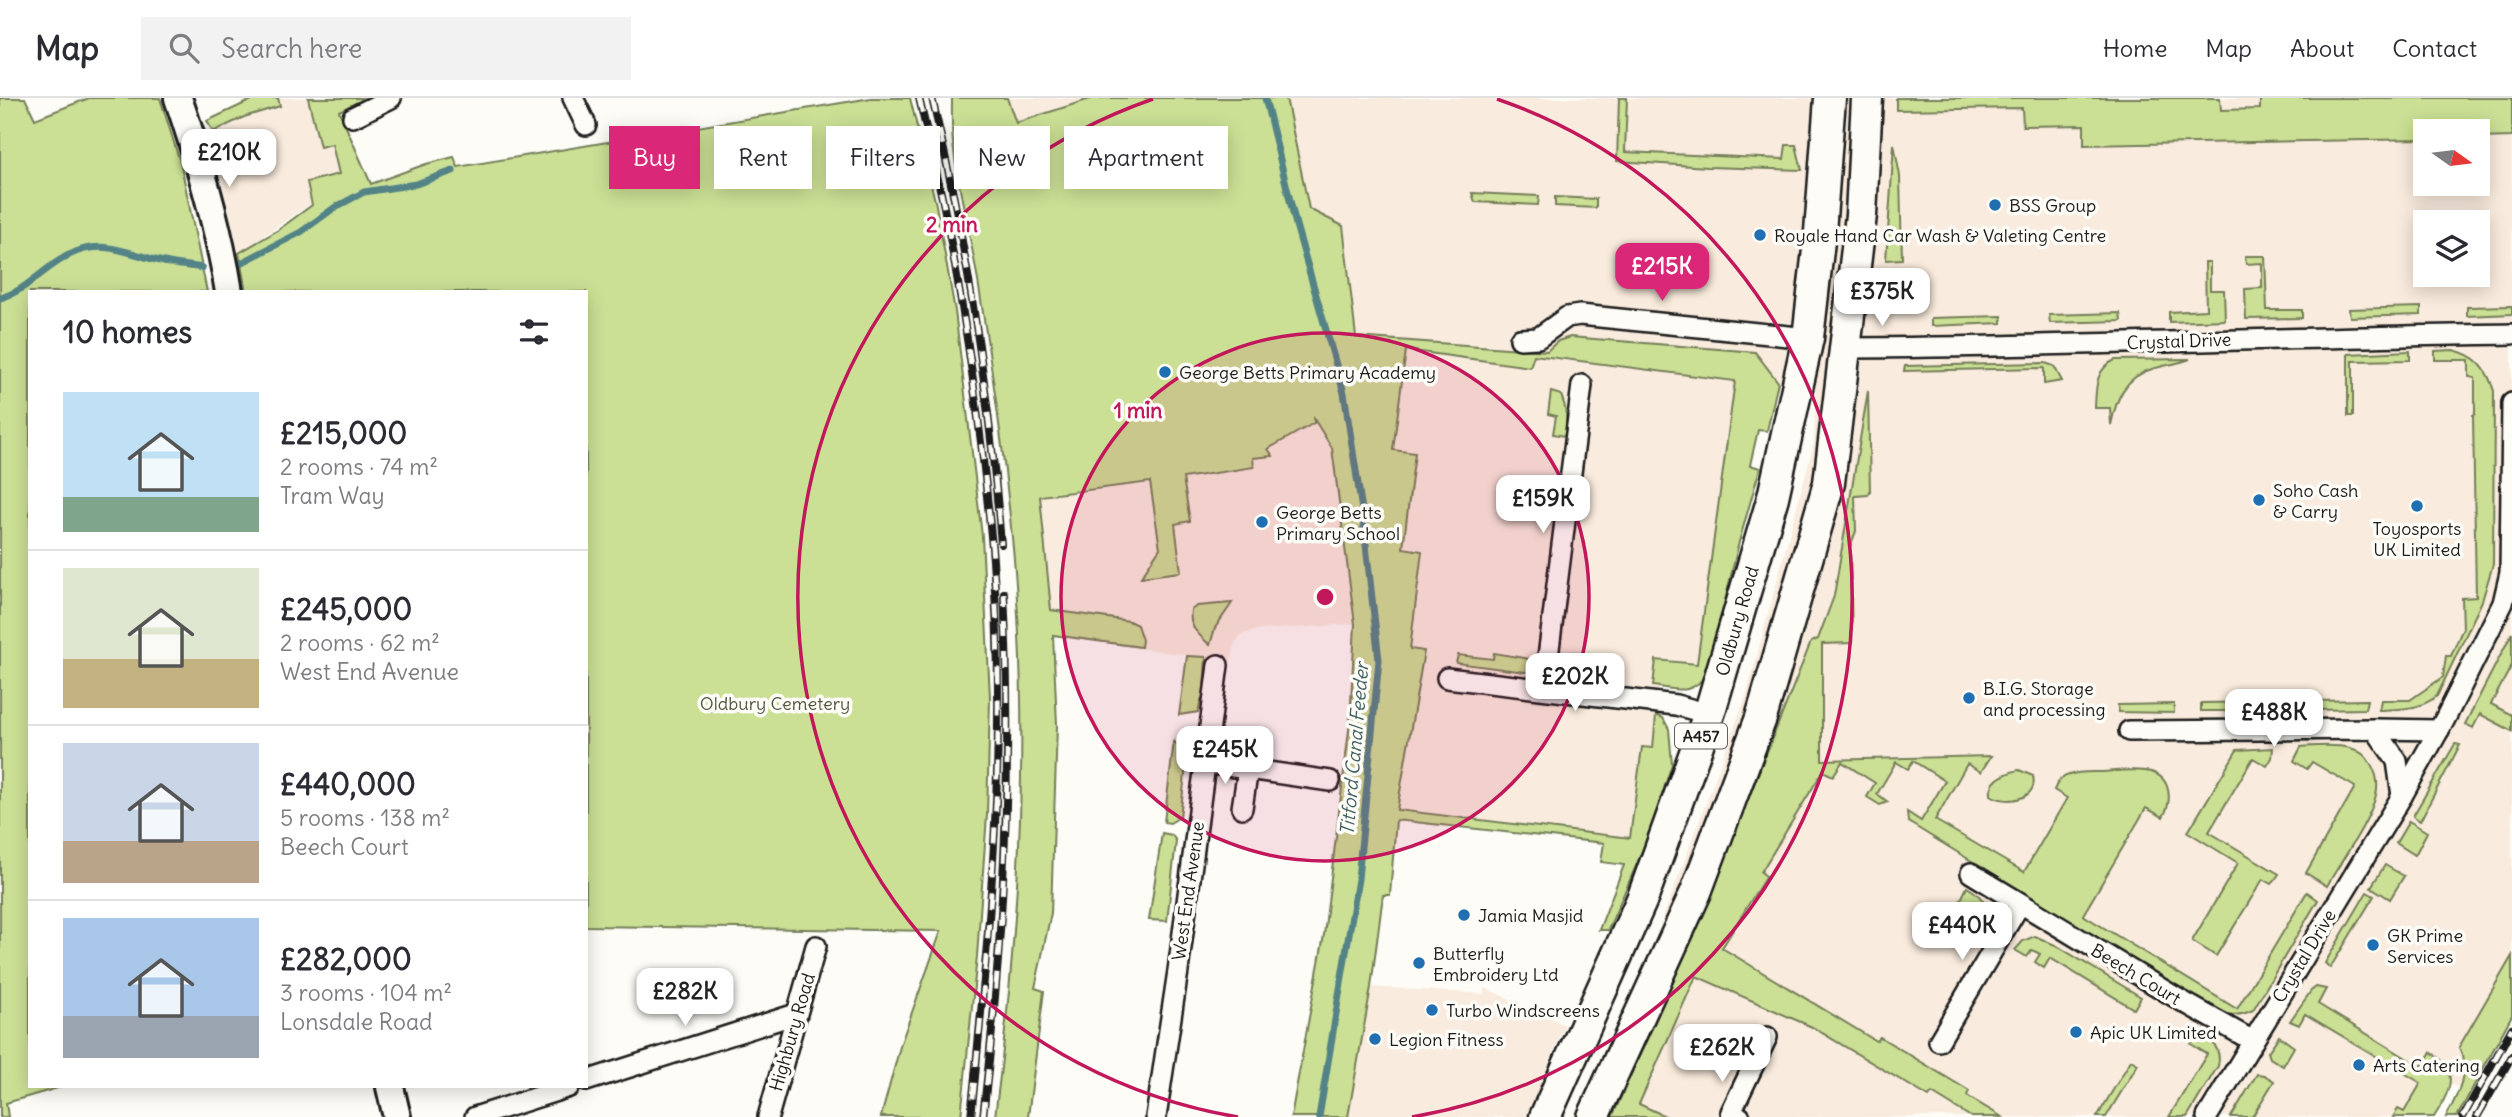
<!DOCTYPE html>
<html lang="en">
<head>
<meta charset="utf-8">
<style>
	:root { --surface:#fff; --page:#f2f2f3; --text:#2b2b33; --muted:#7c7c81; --line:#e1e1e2; --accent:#db2777 }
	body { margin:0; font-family:Delius,sans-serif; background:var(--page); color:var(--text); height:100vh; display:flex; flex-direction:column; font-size:26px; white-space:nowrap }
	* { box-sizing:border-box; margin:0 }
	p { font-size:23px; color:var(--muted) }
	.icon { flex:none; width:38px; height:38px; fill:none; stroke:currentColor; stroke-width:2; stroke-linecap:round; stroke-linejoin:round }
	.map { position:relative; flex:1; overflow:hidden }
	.panel { position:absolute; left:28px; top:192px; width:560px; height:798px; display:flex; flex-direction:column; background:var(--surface); border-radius:0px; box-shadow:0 4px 18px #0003 }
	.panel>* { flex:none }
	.guide { position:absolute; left:609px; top:28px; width:665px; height:63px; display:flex; gap:14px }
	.needle { width:46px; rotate:104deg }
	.tools { position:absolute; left:2413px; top:21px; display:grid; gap:14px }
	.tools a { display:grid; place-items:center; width:77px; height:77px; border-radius:0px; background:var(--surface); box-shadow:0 4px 18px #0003; font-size:35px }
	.price { position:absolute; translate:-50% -60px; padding:0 16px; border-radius:14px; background:#fff; color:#222; font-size:23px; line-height:46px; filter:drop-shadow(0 2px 4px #0008) }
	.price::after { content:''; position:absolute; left:50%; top:42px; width:21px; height:16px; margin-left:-10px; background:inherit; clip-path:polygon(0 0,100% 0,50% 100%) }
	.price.current { background:var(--accent); color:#fff }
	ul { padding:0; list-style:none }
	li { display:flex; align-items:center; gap:21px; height:175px; padding:0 35px }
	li+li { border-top:2px solid var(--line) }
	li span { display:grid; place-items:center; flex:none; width:196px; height:140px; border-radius:0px; color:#555 }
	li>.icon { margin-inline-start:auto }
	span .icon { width:84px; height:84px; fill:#fffc; stroke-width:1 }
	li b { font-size:30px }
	h2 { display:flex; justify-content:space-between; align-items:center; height:84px; padding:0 35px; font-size:30px }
	.tag { padding:0 24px; border-radius:0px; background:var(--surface); box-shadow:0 4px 18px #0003; font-size:24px; line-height:63px }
	.tag.current { background:var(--accent); color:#fff }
	header { display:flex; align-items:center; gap:42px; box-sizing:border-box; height:98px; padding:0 35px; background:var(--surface); border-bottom:2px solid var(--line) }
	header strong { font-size:33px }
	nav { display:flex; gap:38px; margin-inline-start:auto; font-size:24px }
	.search { width:490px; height:63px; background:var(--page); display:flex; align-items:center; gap:18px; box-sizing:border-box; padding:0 24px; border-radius:0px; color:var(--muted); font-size:26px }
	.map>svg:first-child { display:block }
	.built { fill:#f9ebdd; fill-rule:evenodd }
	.green { fill:#cbe095; stroke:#747e58; stroke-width:2 }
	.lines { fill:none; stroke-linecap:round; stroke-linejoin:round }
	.stream { stroke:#528386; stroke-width:7 }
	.street-casing { stroke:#1c1c1c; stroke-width:24 }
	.secondary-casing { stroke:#1c1c1c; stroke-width:32 }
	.primary-casing { stroke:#1c1c1c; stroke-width:35 }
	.street { stroke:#fdfcf7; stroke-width:19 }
	.secondary { stroke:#fdfcf7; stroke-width:26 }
	.primary { stroke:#fdfcf7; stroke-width:30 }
	.rail-casing { stroke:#1c1c1c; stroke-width:8 }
	.rail { stroke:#fdfcf7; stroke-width:5; stroke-dasharray:16; stroke-linecap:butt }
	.ring { fill:none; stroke:#c2185b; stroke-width:3.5 }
	.poi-dot { fill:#1f6fb2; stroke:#fdfcf7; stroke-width:2.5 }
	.labels { text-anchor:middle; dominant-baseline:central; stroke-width:7; stroke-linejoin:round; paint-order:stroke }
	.shield { fill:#fdfcf7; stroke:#605f5e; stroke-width:2 }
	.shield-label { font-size:16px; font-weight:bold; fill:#1c1c1c }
	.poi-label { font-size:18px; fill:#1c1c1c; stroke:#fdfcf7; text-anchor:start }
	.street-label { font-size:18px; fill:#1c1c1c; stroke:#fdfcf7 }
	.park-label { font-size:18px; fill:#515740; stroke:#fdfcf7 }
	.water-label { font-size:19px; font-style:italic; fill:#406063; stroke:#fdfcf7 }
	.centre { fill:#c2185b; stroke:#fdfcf7; stroke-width:3.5 }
	.ring-label { font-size:21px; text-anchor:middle; font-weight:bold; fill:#c2185b; stroke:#fdfcf7; stroke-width:7; stroke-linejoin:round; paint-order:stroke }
</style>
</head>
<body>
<header>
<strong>Map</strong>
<div class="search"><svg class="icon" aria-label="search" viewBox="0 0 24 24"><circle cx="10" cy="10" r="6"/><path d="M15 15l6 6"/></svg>Search here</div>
<nav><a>Home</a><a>Map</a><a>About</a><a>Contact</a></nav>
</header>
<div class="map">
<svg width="2512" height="1019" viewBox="0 0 2512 1019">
	<rect width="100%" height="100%" fill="#fdfcf7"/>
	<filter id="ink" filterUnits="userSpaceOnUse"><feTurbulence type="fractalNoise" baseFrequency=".0143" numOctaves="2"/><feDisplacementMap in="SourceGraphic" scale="14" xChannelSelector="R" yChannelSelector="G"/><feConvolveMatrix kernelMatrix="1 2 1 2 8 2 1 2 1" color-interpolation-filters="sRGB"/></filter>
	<g filter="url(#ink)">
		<!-- built -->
		<g class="built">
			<path d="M256,0H333L362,70L239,155L207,23Z"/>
			<path d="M964,0H1093L985,35Z"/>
			<path d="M1221,0L1317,328L1332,350L1355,526L1257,532L1241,537L1235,545L1231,564L1053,537L1033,316Z"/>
			<path d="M1286,0H2512V895L2463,992L2449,985L2425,1019H1573L1651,852L1746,598L1814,345L1816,291L1778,284L1767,333L1758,332L1750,367L1760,370L1699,587L1688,592L1660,590L1656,617L1665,624L1669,631L1672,666L1631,740L1493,723L1396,721L1412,627L1374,350L1388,243L1334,236ZM2426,33H2478V86H2426ZM2426,124H2478V177H2426Z"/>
			<path d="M1371,889L1484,896L1485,890L1565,927L1545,974L1533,1019H1348Z"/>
		</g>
		<!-- green -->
		<g class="green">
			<path d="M0,0H25L35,21L89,0H160L181,67L207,194H30V989H61L6,1005L8,1019H0Z"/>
			<path d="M256,0H278L280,8L244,19L213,34L207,23Z"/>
			<path d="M308,0H366L339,13L371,86L426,66L454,59L458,69L871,0H910L936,107L955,213L982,438L990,600L987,717L977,858L961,1019H881L901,945L941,833L586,828V194H246L239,155L278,132L312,107L307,84L339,76L332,46L320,49Z"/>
			<path d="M952,0H1007L1016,25L1093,0H1286L1309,111L1343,128L1356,239L1547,253L1558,243L1570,239L1755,254L1778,284L1767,333L1758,332L1750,367L1760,370L1739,444L1708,574C1692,598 1679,592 1653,588L1656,562L1697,566L1735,283L1534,257L1530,269L1406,252L1393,352L1415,355L1403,450L1422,453L1410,551L1424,553L1397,712L1630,740L1642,649L1653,650L1656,617L1663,620L1669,631L1672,666L1647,743L1608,832H1599L1624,767L1601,764L1604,745L1396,722L1390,797H1383L1371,889L1348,1019H1291L1324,837L1350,624L1355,526L1332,350L1314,321V325L1268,351L1273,358L1253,360L1254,369L1183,380L1190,423L1175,426L1181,474L1141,479L1160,450L1150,384L1040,398L1051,512L1129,523L1137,527L1142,542L1141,549L1053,537L1057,627L1051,815L1035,890L1044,893L1028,1019H995C1020,826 1031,622 1011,429C1003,346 991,264 978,183C971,139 959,96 954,53C951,36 952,17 952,0Z"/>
			<path d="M1619,0H1627L1625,54L1784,61L1786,47H1796L1802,72L1708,69L1617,63Z"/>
			<path d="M1896,0H2220L2221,12L2260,11V0H2512V39L2478,40V33H2426L2425,41L2084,47V27L2023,28L2022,10L1896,12Z"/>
			<path d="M1894,46L1900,78L1902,161L1886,162Z"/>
			<path d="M1472,95L1539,98L1538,107L1475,104Z"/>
			<path d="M1555,99L1596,101V110L1555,108Z"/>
			<path d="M2245,158H2265L2267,212H2302V220L2246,221L2245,191L2262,190V165L2246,166Z"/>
			<path d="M2205,164H2210V192H2224L2225,222L2169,224V214L2206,212Z"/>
			<path d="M2512,208V216L2467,218V209Z"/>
			<path d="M2421,209V217L2350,219L2349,211Z"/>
			<path d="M2120,215L2121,223L2050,225L2049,217Z"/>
			<path d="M2002,218V225L1931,228V220Z"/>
			<path d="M2453,252C2476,257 2487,270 2494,293L2493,466L2482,503L2437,598C2419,612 2401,611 2379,612L2381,602H2410L2443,579L2446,558H2451L2463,530L2462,500L2476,499L2473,317L2475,316V280L2469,279V262H2435V253Z"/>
			<path d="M2410,253V262L2353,263V318H2348V256Z"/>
			<path d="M2190,261C2177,266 2165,267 2152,271C2124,279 2116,302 2111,327L2110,310H2095C2096,290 2095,271 2115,262Z"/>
			<path d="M2045,265L2054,268L2062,283L2044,286V270L1904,273L1905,268Z"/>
			<path d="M1868,293L1870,394L1868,397L1855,398L1856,433L1850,449L1852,545L1822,546V662L1991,658L1981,674L1967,666L1935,722L2024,774L2067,700L2054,692C2057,684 2061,679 2069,677C2079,673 2091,674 2102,674C2117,673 2136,670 2151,674C2172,680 2172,704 2163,719L2146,710L2083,817L2237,911L2307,794L2318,802L2253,912C2240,918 2231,918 2218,914L1908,724L1907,714L1921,723L1945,683L1913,663L1908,671L1896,664L1877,696L1888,704L1880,707L1867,699L1875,685L1842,664L1833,678L1823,673L1761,774L1766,778L1722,850L1876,943L1880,939L1969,993L1967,998L2002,1019H1971L1932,995L1929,999L1812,929L1696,878L1639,1006L1667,1019H1612L1692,841L1811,544L1818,541L1834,498Z"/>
			<path d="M1551,294L1561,297C1567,311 1568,323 1565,338L1553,336L1556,318L1548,316Z"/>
			<path d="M1232,505L1215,530L1210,547C1199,537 1188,529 1191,512L1197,508Z"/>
			<path d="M2512,535V567L2491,606L2512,617V633L2480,616L2473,630L2465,626Z"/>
			<path d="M1579,554L1578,569L1598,573L1596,586C1578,581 1556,576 1569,555Z"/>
			<path d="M1494,555L1536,562L1534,572L1525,574L1456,565L1458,557L1493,561Z"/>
			<path d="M1187,558L1206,559L1204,592L1198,614L1179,617Z"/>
			<path d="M2367,602L2365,611L2316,612L2315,603Z"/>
			<path d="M2272,604V613H2201V605Z"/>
			<path d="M2174,606V615L2118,614V607Z"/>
			<path d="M1174,643L1187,660L1180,719L1170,725L1164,724Z"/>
			<path d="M2455,646L2460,647L2420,723L2413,718Z"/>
			<path d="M2301,649C2316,648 2334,646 2350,650C2369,654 2381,678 2376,697C2370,723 2341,763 2327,788L2306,775L2355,689L2312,664L2307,671L2294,663Z"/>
			<path d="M2273,650L2272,660L2267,668L2253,660L2209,734L2279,776L2272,786L2263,781L2216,858L2192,843L2238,765L2188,734L2237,652Z"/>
			<path d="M2019,672L2033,678C2039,702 2006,707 1991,697C1989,681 2006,675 2019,672Z"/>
			<path d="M2409,723L2427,734L2415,757L2396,745Z"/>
			<path d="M1162,735L1172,737L1176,743L1167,823L1149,822Z"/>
			<path d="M2385,767L2404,778L2390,801L2371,789Z"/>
			<path d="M1967,789C1986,800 1993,814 1984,835L1954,816Z"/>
			<path d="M2367,794L2374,798L2330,870L2325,865Z"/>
			<path d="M2035,838L2057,848L2141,899L2134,911L2050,860L2044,870L2035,864L2040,856L2032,852L2027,859L2015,852L2023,843Z"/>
			<path d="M2512,858V917L2457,1019H2446C2458,997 2470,973 2459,949Z"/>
			<path d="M2316,889L2326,891L2318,906L2421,969L2431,954C2461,973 2450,994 2434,1019H2393L2398,1011L2404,1014L2421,985L2305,916L2299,927L2290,923L2311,893Z"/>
			<path d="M2197,936C2212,938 2222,953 2218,968L2187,1019H2169L2207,956L2191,946Z"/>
			<path d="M2279,938L2294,949L2283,968L2270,960L2268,954Z"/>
			<path d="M2131,962L2138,966L2106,1019H2097Z"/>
			<path d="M2257,976L2264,977L2274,983L2252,1019H2231Z"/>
		</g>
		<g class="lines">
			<!-- stream -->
			<g class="stream">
				<path d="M1265,0L1296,127L1344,295L1362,412L1379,562L1358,781L1319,1019"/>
				<path d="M241,165L301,134L334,110L364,94L416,86L453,73"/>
				<path d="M0,200C27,193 44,169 69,157C104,139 130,157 164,164C177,167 190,168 202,170"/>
			</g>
			<!-- street casing -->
			<g class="street-casing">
				<g id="street">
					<path d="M573,0L586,27"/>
					<path d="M353,19L391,0"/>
					<path d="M1520,241L1538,240L1567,219L1580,217L1808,240"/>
					<path d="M1846,250C2068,249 2290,239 2512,236"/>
					<path d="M1447,580L1676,607L1709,616"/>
					<path d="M1544,591L1582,287"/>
					<path d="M2375,631L2439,632"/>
					<path d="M2129,633L2375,631L2397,663L2402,698"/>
					<path d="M1206,665L1330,683"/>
					<path d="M1242,710L1248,671"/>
					<path d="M1971,775L2180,902L2253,943"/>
					<path d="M1939,943L2020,806"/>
					<path d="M586,983L796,916"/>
					<path d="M475,1019L569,989"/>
					<path d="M768,1019L816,848"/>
					<path d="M1156,1019L1178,873L1218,567"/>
					<path d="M1740,1019L1731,1014L1767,939"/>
					<path d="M2207,1019L2402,698L2445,621L2503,505L2510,475L2512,305"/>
				</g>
			</g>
			<!-- secondary casing -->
			<g class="secondary-casing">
				<g id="secondary">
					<path d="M178,0C199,62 219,130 229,194"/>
					<path d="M390,989L397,1019"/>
				</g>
			</g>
			<!-- primary casing -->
			<g class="primary-casing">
				<g id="primary">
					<path d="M1545,1019L1643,799L1710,613L1773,399L1808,240L1820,134L1830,0"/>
					<path d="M1593,1019L1696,794L1761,620L1829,385L1861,117L1867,0"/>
				</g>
			</g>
			<!-- street -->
			<use href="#street" class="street"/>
			<!-- secondary -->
			<use href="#secondary" class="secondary"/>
			<!-- primary -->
			<use href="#primary" class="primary"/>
			<!-- rail casing -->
			<g class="rail-casing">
				<g id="rail">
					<path d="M919,0C928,39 938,79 946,119C967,227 982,339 992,449C1008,639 990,830 971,1019"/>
					<path d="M932,0C967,146 989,296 1001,446"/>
					<path d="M983,1019C1003,844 1013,670 1004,495"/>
					<path d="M2463,1019L2512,930"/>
					<path d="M2477,1019L2512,958"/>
				</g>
			</g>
			<!-- rail -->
			<use href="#rail" class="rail"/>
		</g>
	</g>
	<!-- distance rings -->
	<circle cx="1325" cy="499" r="264" fill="#c2185b" fill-opacity=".12"/>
	<g class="ring">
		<circle cx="1325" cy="499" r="264"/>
		<path d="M1238 1019A527 527 0 0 1 1153 1M1497 1A527 527 0 0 1 1412 1019"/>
	</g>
	<!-- markers -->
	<g class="poi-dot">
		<circle cx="1995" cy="107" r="7"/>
		<circle cx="1760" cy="137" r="7"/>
		<circle cx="1165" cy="274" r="7"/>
		<circle cx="2259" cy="402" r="7"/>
		<circle cx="2417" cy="408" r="7"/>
		<circle cx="1262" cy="424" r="7"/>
		<circle cx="1969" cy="600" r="7"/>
		<circle cx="1464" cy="817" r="7"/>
		<circle cx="2373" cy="847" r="7"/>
		<circle cx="1419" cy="865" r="7"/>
		<circle cx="1432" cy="912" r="7"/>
		<circle cx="2076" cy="934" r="7"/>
		<circle cx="1375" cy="941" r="7"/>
		<circle cx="2359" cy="967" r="7"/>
	</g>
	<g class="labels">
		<!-- shield labels -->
		<rect class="shield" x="1675" y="625.5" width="52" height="25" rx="5"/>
		<g class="shield-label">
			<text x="1701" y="638">A457</text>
		</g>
		<!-- poi labels -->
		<g class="poi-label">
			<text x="2009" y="107">BSS Group</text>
			<text x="1774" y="137">Royale Hand Car Wash &amp; Valeting Centre</text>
			<text x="1179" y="274">George Betts Primary Academy</text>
			<text x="2273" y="392">Soho Cash<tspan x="2273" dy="21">&amp; Carry</tspan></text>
			<text x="1276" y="414">George Betts<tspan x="1276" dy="21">Primary School</tspan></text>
			<text x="2417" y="430" text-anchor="middle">Toyosports<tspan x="2417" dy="21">UK Limited</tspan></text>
			<text x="1983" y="590">B.I.G. Storage<tspan x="1983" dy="21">and processing</tspan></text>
			<text x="1478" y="817">Jamia Masjid</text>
			<text x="2387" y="837">GK Prime<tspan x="2387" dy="21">Services</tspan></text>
			<text x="1433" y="855">Butterfly<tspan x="1433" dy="21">Embroidery Ltd</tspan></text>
			<text x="1446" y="912">Turbo Windscreens</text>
			<text x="2090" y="934">Apic UK Limited</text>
			<text x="1389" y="941">Legion Fitness</text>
			<text x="2373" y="967">Arts Catering</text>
		</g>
		<!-- street labels -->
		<g class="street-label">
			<text transform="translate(2179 243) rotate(-2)">Crystal Drive</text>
			<text transform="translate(1737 523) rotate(-74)">Oldbury Road</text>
			<text transform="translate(1188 793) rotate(-82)">West End Avenue</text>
			<text transform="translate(2304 858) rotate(-59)">Crystal Drive</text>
			<text transform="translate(2136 876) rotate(31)">Beech Court</text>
			<text transform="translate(792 934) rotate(-74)">Highbury Road</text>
		</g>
		<!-- park labels -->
		<g class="park-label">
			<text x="775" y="605">Oldbury Cemetery</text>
		</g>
		<!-- water labels -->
		<g class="water-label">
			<text transform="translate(1354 651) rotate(-85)">Titford Canal Feeder</text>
		</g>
	</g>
	<circle cx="1325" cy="499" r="10" class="centre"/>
	<g class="ring-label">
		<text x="952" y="134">2 min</text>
		<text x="1138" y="320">1 min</text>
	</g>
</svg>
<div class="tools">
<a><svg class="needle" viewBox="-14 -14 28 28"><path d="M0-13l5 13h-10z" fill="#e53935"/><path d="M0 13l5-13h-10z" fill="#7c7c81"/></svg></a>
<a><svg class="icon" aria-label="layers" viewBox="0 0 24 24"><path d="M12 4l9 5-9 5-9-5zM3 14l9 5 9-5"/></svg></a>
</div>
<b class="price" style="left:229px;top:91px">£210K</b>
<b class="price current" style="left:1662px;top:205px">£215K</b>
<b class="price" style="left:1882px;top:230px">£375K</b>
<b class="price" style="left:1543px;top:437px">£159K</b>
<b class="price" style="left:1575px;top:615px">£202K</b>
<b class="price" style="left:2274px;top:651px">£488K</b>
<b class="price" style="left:1225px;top:688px">£245K</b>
<b class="price" style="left:1962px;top:864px">£440K</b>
<b class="price" style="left:685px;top:930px">£282K</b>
<b class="price" style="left:1722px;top:986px">£262K</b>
<div class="guide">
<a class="tag current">Buy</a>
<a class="tag">Rent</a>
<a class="tag">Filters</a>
<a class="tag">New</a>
<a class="tag">Apartment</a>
</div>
<section class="panel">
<h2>10 homes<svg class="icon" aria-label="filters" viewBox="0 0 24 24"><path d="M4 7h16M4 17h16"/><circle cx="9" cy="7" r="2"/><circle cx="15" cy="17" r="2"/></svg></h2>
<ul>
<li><span style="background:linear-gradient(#bfe0f5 75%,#7fa58c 0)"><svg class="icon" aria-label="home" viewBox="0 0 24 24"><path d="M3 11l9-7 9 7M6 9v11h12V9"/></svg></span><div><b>£215,000</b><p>2 rooms · 74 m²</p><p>Tram Way</p></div></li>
<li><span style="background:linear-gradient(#dfe7d0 65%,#c2b280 0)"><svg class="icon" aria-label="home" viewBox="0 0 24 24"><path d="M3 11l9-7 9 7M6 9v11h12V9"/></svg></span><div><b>£245,000</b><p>2 rooms · 62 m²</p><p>West End Avenue</p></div></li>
<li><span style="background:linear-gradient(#c9d6e8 70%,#b9a48a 0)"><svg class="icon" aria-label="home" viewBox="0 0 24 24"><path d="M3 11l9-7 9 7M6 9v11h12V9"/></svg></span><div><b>£440,000</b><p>5 rooms · 138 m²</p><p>Beech Court</p></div></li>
<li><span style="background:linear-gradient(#a9c7e8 70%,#9aa5b1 0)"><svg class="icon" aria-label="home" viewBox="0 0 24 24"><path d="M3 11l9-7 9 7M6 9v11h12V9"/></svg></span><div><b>£282,000</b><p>3 rooms · 104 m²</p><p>Lonsdale Road</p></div></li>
</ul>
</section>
</div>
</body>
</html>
